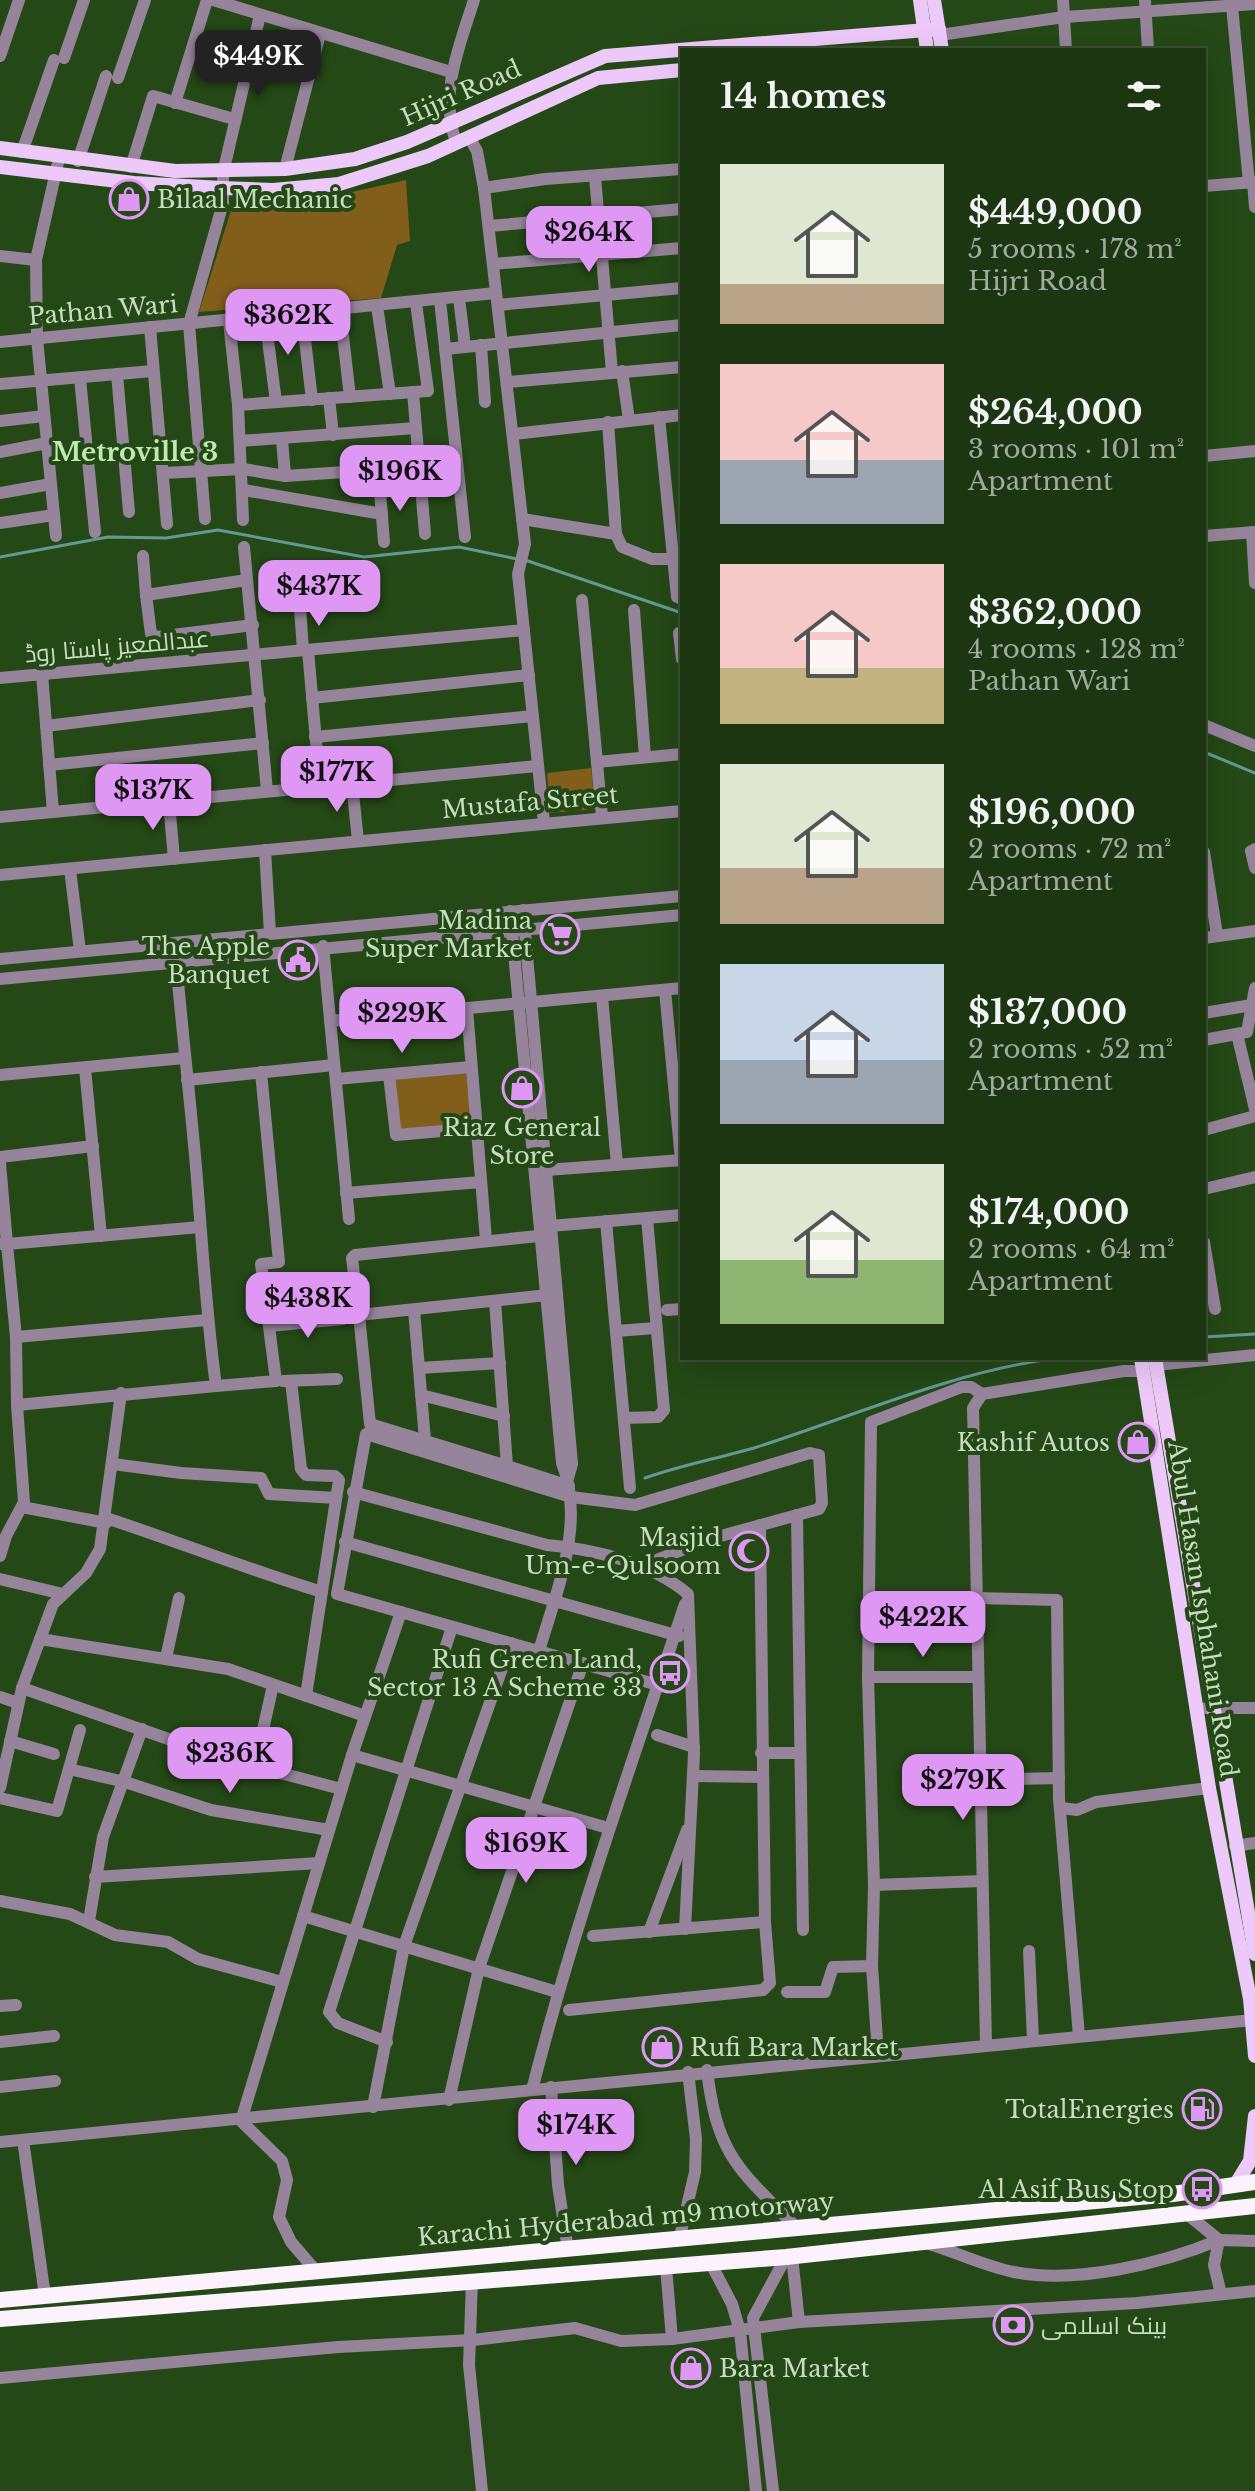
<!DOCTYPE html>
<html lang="en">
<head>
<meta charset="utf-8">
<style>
	:root { --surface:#1b3610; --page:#243e19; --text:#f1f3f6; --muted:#a0ab9f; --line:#395030; --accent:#de98f3 }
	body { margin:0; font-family:"Libre Baskerville",Cairo,serif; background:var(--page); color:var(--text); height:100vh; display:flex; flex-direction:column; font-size:30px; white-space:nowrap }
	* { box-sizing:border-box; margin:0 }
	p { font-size:26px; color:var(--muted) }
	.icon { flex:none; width:44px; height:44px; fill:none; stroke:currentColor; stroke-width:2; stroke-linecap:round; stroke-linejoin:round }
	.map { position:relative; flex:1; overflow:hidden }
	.panel { position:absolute; left:680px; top:48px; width:526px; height:1312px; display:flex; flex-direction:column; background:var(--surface); border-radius:0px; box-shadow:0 8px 32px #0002,0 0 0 2px var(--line) }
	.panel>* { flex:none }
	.price { position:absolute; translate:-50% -68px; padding:0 18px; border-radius:16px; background:var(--accent); color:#111; font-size:26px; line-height:52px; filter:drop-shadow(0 2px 4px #0008) }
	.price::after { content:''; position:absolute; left:50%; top:48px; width:24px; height:18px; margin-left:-12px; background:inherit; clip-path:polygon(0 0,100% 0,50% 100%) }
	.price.current { background:#222; color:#fff }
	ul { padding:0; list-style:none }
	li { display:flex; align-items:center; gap:24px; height:200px; padding:0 40px }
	li span { display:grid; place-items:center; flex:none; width:224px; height:160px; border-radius:0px; color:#555 }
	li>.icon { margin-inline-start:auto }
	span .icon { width:96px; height:96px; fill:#fffc; stroke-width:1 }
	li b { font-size:34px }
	h2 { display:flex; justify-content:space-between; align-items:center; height:96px; padding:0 40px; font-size:34px }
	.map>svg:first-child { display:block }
	.green { fill:#825e1b }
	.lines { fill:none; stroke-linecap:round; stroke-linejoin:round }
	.stream { stroke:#619a92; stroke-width:3 }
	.minor { stroke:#96849b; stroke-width:12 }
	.major { stroke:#edc9f9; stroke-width:14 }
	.highway { stroke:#fbf2fe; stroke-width:16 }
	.labels { text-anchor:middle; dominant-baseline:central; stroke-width:8; stroke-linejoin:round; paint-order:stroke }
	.street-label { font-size:24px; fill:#c7ddc0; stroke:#244816 }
	.poi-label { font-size:24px; fill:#c7ddc0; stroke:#244816; text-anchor:end }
	.neighbourhood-label { font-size:26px; font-weight:bold; fill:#bee9b0; stroke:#244816 }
</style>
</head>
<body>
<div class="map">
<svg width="1255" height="2491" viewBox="0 0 1255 2491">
	<rect width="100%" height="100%" fill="#244816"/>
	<!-- green -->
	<g class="green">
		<path d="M406,180L410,241L397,245L381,298L199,312L234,201L330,197Z"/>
		<path d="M591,768L595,809L550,813L547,773Z"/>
		<path d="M466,1071L471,1122L401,1129L395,1079Z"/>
	</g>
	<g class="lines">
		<!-- stream -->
		<g class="stream">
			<path d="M0,557L108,537L166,538L218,530L364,557L459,547L517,559"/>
			<path d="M525,560L682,613"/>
			<path d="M1204,752L1255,773"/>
			<path d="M1204,1337L1255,1334"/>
			<path d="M645,1478C682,1465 720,1458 757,1447C857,1415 952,1372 1057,1358"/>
		</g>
		<!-- minor -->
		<g class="minor">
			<path d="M213,0L451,72"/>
			<path d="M1063,0L1066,50"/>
			<path d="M1145,0L1148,50"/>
			<path d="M1232,6L1249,183"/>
			<path d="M940,35L1064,17L1255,4"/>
			<path d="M0,56L19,0"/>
			<path d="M64,58L84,0"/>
			<path d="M118,78L145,0"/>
			<path d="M175,103L207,0"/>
			<path d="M469,137L477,151L484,188L525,544L518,574L544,822"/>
			<path d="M456,142C439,93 459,47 474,0"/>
			<path d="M22,152L54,60"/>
			<path d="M78,161L106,76"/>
			<path d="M131,167L153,96L234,119"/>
			<path d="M285,169L320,34"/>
			<path d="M595,177L612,372"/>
			<path d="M1253,182L1255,207"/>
			<path d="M1204,186L1255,182"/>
			<path d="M484,188L545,179L682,169"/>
			<path d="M489,226L682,209"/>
			<path d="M0,256L36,260"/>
			<path d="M493,264L682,248"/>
			<path d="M459,298L465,347"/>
			<path d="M440,300L465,537"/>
			<path d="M498,305L682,288"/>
			<path d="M377,306L390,394"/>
			<path d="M340,310L350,397"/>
			<path d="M302,314L312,400"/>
			<path d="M265,317L276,402"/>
			<path d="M229,321L238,405L243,520"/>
			<path d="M150,327L167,524"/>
			<path d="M0,342L496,293"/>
			<path d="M481,345L485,402"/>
			<path d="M445,349L682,325"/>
			<path d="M622,371L629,420"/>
			<path d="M117,374L129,512"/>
			<path d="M80,378L95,532"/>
			<path d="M508,382L682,367"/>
			<path d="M0,384L153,371"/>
			<path d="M413,392L425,534"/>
			<path d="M329,398L333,435"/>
			<path d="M238,405L428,391L416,303"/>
			<path d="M659,417L677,597L682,599"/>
			<path d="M0,421L44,416"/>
			<path d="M514,434L682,415"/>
			<path d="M282,439L285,476L420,467"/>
			<path d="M240,441L416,428"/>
			<path d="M0,452L47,443"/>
			<path d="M1204,456L1255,451"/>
			<path d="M163,473L243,469L285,476"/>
			<path d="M244,490L382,514"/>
			<path d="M0,493L51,484"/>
			<path d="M205,519L189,324L223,203V173L260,15"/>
			<path d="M522,519L616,534L608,422"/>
			<path d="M0,523L54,515"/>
			<path d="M1252,532L1255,583"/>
			<path d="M616,534L622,547L652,559H673"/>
			<path d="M56,536L37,338L36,260L59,158"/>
			<path d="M1204,536L1255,532"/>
			<path d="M384,542L380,491L422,490"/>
			<path d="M244,547L267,791"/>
			<path d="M143,556L146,595"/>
			<path d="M247,580L146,595L151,634L157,637L253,625"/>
			<path d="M582,600L602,817"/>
			<path d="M300,608L303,650"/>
			<path d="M634,610L645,757"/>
			<path d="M679,633L682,659"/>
			<path d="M308,650L320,787"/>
			<path d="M42,674L53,812"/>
			<path d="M0,678L524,630"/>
			<path d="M312,698L529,675"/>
			<path d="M1204,725L1255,746"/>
			<path d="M46,726L260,700"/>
			<path d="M315,737L533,716"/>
			<path d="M597,762L682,754"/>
			<path d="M49,765L263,743"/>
			<path d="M352,783L358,841"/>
			<path d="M169,802L174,859"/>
			<path d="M0,817L538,766"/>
			<path d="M1255,849L1251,851L1255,868"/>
			<path d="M265,850L270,933"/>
			<path d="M1204,852L1217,935"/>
			<path d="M70,869L80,951"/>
			<path d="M0,875L682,811"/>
			<path d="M523,910L572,1464L568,1478"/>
			<path d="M510,911L562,1463C586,1524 556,1592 539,1651"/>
			<path d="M1204,938L1255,931"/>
			<path d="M323,946L349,1219"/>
			<path d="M0,959L682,896"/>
			<path d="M176,960C182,1029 190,1098 196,1167C202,1240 206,1313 216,1386L17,1405L16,1337L7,1244L200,1227"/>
			<path d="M0,979L682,915"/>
			<path d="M665,990L681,1160"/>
			<path d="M602,996L617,1165"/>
			<path d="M467,1009L486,1240"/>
			<path d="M1204,1013L1252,1005"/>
			<path d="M330,1021L682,988"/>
			<path d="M1237,1034L1255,1109"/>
			<path d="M1204,1040L1247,1032L1255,988"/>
			<path d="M85,1068L101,1236"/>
			<path d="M0,1075L184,1058"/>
			<path d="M389,1075L396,1135L476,1128"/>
			<path d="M336,1079L471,1067"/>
			<path d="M187,1080L334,1065"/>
			<path d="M1204,1130L1255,1116"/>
			<path d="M0,1157L93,1146"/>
			<path d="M0,1163L7,1244H0"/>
			<path d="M546,1170L682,1160"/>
			<path d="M1204,1189L1255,1177"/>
			<path d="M346,1193L481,1182"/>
			<path d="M606,1221L630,1488"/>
			<path d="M550,1226L682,1215"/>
			<path d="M1204,1242L1215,1309"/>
			<path d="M495,1301L507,1466L370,1424L359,1315L557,1294"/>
			<path d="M414,1310L425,1440"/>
			<path d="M667,1310L682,1309"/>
			<path d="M359,1315L352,1258L355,1255L548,1235"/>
			<path d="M269,1326L343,1319"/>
			<path d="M616,1331L656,1328"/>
			<path d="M16,1337L207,1320"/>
			<path d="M1156,1365L1255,1355"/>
			<path d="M419,1368L500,1363"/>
			<path d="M283,1381L337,1379"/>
			<path d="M291,1381L301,1469L306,1475L335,1476L339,1480L306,1696"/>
			<path d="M216,1386L276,1381L261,1264L279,1262L261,1072"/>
			<path d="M421,1395L504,1416"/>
			<path d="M624,1418L658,1417L664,1410L647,1218"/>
			<path d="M113,1464L181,1473L261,1478L269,1494L336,1498"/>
			<path d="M507,1466L569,1486"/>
			<path d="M353,1492L547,1545C594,1549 651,1563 688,1594L694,1754L685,1929"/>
			<path d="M22,1507L106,1523"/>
			<path d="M797,1515L803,1930"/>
			<path d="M106,1518C179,1542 249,1570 322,1592"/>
			<path d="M345,1542L679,1636"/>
			<path d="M0,1556L6,1536L24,1502L17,1405"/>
			<path d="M641,1566L710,1539L819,1509L822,1503L819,1455L810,1453L635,1505L571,1497L366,1434L337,1594L658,1685"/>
			<path d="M0,1579L63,1594"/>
			<path d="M975,1598L1057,1600L1059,1799L1079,2036"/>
			<path d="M40,1639L228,1669L365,1716"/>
			<path d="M166,1658L179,1598"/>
			<path d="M868,1677H977"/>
			<path d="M22,1688L220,1757L341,1789"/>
			<path d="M0,1697L18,1703"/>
			<path d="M1206,1708H1255"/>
			<path d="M657,1735L694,1747"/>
			<path d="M10,1741L54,1754"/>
			<path d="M761,1753H800"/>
			<path d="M352,1755L608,1828"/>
			<path d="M255,1766L273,1685"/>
			<path d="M69,1769L125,1782L211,1810L329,1830"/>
			<path d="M693,1776L762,1777"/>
			<path d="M980,1780L1059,1778"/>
			<path d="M0,1788L22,1688L53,1604L86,1573L100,1549L121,1393"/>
			<path d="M0,1798L57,1811L80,1730"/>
			<path d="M1062,1808L1077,1810L1096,1802L1209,1788"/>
			<path d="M1235,1846L1255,1843"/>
			<path d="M95,1877L319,1863"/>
			<path d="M874,1885L982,1881"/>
			<path d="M0,1901L70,1914L115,1935L168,1942L198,1959L282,1982"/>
			<path d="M303,1916L557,1992"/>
			<path d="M89,1921L103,1837L142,1729"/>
			<path d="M649,1932L687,1830"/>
			<path d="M593,1936L765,1922"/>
			<path d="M1029,1951L1033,2040"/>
			<path d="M787,1992H825L833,1967L872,1966"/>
			<path d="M0,2006L16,2005"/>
			<path d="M569,2010L763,1990L770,1983L765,1922L760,1525"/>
			<path d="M0,2042L54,2036"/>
			<path d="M387,2042L338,2023L329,2012L452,1627"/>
			<path d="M986,2045L973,1408L982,1394L1124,1371H1143"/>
			<path d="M878,2055L872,1966L874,1885L868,1677L871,1422L962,1387H971L982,1394"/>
			<path d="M707,2070C717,2155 738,2169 796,2227"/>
			<path d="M0,2087L55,2081"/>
			<path d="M551,2087L558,2185L568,2250"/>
			<path d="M532,2090C574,1925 631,1766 685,1604"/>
			<path d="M449,2100L479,1968L583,1663"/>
			<path d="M373,2107L404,1946L511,1643"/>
			<path d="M23,2140L45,2296"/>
			<path d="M0,2142L1253,2020"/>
			<path d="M680,2236L695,2172L696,2139L688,2072"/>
			<path d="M926,2243C956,2252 984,2266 1014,2272C1077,2284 1161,2264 1219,2240L1187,2214"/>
			<path d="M792,2256L799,2322"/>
			<path d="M710,2262L732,2304L740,2331L756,2491"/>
			<path d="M666,2267L672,2339"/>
			<path d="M316,2271L291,2242L279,2217L287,2180L282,2161L241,2121L352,1755L401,1612"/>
			<path d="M472,2280L469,2365L482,2491"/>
			<path d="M1221,2294L1214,2265L1219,2240L1255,2241"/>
			<path d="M0,2378L338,2347L473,2340L575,2328L621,2341L672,2339L799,2322L1137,2303L1255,2291"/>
			<path d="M773,2491L753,2318L786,2257"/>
		</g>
		<!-- major -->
		<g class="major">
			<path d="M920,0L927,50"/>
			<path d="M934,0L942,50"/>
			<path d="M0,148L175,171L285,169L355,159L407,142L605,56L939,29"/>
			<path d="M0,167L134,183L222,188L273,190L339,184L428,156L598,78L682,70"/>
			<path d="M1141,1358L1209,1788L1250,1999L1255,2056"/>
			<path d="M1155,1358L1255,1954"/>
			<path d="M1236,2184L1250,2161L1255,2116"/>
		</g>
		<!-- highway -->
		<g class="highway">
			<path d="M0,2300L1173,2194L1255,2182"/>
			<path d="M0,2319L786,2257L1255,2206"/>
		</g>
	</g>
	<!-- icons -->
	<defs>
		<g id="shop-ring" transform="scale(2)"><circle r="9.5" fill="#244816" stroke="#de98f3" stroke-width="1.5"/><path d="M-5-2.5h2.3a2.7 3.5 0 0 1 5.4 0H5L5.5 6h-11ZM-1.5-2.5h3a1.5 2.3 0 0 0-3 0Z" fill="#de98f3"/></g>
		<g id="supermarket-ring" transform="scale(2)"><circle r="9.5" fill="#244816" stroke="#de98f3" stroke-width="1.5"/><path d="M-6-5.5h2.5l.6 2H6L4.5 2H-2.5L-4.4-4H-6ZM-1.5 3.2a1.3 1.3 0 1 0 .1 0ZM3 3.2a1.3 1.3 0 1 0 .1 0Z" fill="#de98f3"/></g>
		<g id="civic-ring" transform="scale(2)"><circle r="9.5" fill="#244816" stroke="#de98f3" stroke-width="1.5"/><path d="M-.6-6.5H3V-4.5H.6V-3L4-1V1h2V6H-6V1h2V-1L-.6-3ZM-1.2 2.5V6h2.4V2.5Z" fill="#de98f3"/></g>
		<g id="mosque-ring" transform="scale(2)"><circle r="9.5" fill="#244816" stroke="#de98f3" stroke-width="1.5"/><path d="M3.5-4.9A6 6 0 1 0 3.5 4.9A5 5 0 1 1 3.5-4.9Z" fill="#de98f3"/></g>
		<g id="bus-ring" transform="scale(2)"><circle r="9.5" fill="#244816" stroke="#de98f3" stroke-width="1.5"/><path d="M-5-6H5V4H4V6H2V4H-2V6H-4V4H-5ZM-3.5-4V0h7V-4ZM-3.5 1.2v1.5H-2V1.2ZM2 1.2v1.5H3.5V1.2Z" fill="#de98f3"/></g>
		<g id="fuel-ring" transform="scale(2)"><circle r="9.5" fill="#244816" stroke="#de98f3" stroke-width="1.5"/><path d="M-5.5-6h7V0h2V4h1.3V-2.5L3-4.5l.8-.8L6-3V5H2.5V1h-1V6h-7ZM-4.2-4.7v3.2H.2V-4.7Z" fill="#de98f3"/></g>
		<g id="bank-ring" transform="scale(2)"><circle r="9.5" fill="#244816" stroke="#de98f3" stroke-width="1.5"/><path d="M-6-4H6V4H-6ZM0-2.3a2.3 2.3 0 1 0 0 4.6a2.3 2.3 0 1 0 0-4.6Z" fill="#de98f3"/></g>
	</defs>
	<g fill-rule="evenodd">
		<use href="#shop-ring" x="129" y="199"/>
		<use href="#supermarket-ring" x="560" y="934"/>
		<use href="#civic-ring" x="298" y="960"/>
		<use href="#shop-ring" x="522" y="1088"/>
		<use href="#shop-ring" x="1138" y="1442"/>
		<use href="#mosque-ring" x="749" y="1551"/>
		<use href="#bus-ring" x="670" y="1673"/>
		<use href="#shop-ring" x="662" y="2047"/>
		<use href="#fuel-ring" x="1202" y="2109"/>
		<use href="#bus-ring" x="1202" y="2189"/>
		<use href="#bank-ring" x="1013" y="2325"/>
		<use href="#shop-ring" x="691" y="2368"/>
	</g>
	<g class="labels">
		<!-- street labels -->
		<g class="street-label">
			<text transform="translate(461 93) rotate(-24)">Hijri Road</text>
			<text transform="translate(103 310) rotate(-5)">Pathan Wari</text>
			<text transform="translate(117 646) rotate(-5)">عبدالمعیز پاستا روڈ</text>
			<text transform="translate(530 802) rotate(-5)">Mustafa Street</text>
			<text transform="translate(1203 1609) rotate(81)">Abul Hasan Isphahani Road</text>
			<text transform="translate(626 2219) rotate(-5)">Karachi Hyderabad m9 motorway</text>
		</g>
		<!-- poi labels -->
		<g class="poi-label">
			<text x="157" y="199" text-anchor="start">Bilaal Mechanic</text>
			<text x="532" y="920">Madina<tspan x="532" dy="28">Super Market</tspan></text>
			<text x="270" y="946">The Apple<tspan x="270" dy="28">Banquet</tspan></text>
			<text x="522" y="1127" text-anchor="middle">Riaz General<tspan x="522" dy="28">Store</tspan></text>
			<text x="1110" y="1442">Kashif Autos</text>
			<text x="721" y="1537">Masjid<tspan x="721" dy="28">Um-e-Qulsoom</tspan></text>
			<text x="642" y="1659">Rufi Green Land,<tspan x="642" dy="28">Sector 13 A Scheme 33</tspan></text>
			<text x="690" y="2047" text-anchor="start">Rufi Bara Market</text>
			<text x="1174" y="2109">TotalEnergies</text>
			<text x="1174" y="2189">Al Asif Bus Stop</text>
			<text x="1041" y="2325" text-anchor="start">بینک اسلامی</text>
			<text x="719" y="2368" text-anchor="start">Bara Market</text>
		</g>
		<!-- neighbourhood labels -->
		<g class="neighbourhood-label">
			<text x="135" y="452">Metroville 3</text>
		</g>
	</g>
</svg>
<b class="price current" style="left:258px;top:98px">$449K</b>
<b class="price" style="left:589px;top:274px">$264K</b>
<b class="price" style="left:288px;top:357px">$362K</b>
<b class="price" style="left:400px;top:513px">$196K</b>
<b class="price" style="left:319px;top:628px">$437K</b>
<b class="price" style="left:337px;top:814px">$177K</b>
<b class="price" style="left:153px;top:832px">$137K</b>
<b class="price" style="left:402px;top:1055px">$229K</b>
<b class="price" style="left:308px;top:1340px">$438K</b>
<b class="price" style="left:923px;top:1659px">$422K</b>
<b class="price" style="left:230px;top:1795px">$236K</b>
<b class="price" style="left:963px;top:1822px">$279K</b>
<b class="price" style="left:526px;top:1885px">$169K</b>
<b class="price" style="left:576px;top:2167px">$174K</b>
<section class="panel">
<h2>14 homes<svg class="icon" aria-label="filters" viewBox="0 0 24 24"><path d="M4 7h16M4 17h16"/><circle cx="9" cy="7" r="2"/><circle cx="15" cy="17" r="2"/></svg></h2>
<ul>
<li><span style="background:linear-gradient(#dfe7d0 75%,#b9a48a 0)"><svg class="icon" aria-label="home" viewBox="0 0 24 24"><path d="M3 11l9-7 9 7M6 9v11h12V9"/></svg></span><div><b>$449,000</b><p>5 rooms · 178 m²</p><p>Hijri Road</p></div></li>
<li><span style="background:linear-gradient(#f6c9c9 60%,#9aa5b1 0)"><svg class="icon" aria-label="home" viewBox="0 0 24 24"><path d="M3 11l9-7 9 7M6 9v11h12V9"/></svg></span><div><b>$264,000</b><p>3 rooms · 101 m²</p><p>Apartment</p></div></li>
<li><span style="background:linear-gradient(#f6c9c9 65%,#c2b280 0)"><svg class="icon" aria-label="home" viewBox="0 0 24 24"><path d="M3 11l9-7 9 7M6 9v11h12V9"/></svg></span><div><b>$362,000</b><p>4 rooms · 128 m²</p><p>Pathan Wari</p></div></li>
<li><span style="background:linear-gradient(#dfe7d0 65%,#b9a48a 0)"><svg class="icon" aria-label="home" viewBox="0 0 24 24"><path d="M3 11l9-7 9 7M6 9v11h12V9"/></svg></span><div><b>$196,000</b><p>2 rooms · 72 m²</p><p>Apartment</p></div></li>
<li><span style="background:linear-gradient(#c9d6e8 60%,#9aa5b1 0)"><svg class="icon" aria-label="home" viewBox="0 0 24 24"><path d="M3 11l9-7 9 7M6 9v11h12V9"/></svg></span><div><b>$137,000</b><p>2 rooms · 52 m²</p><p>Apartment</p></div></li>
<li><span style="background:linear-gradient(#dfe7d0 60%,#8fb573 0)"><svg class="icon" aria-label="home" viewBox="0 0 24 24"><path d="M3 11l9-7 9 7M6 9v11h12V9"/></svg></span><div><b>$174,000</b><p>2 rooms · 64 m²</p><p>Apartment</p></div></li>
</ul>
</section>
</div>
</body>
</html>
